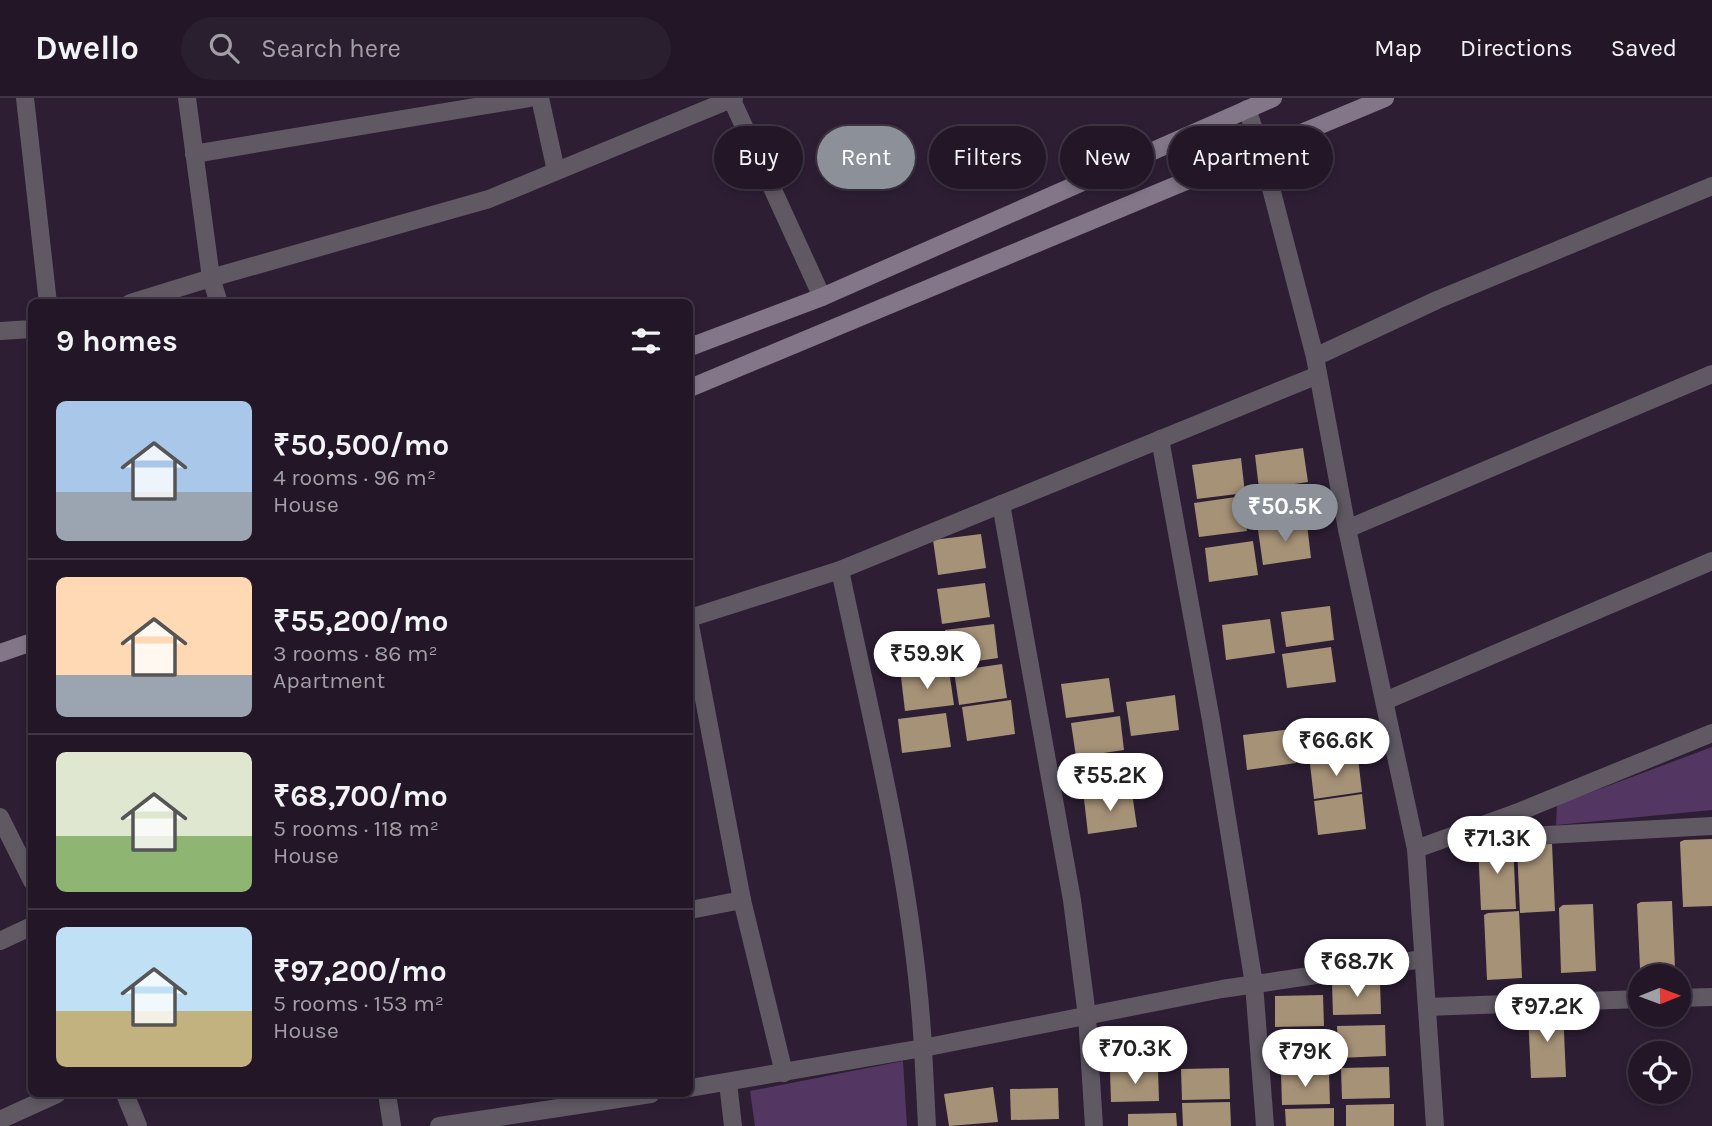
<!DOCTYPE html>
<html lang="en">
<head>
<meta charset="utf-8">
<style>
	:root { --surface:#221627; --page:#2a1f2f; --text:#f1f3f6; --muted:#a29fa7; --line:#3f3544; --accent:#8c9099 }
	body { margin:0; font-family:Karla,sans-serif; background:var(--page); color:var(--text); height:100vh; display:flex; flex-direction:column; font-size:26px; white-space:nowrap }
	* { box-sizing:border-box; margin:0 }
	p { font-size:23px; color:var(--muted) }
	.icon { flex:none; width:38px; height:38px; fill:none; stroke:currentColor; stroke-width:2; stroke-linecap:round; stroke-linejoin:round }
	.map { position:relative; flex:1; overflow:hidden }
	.details { position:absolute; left:28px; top:201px; width:665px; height:798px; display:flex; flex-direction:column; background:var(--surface); border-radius:10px; box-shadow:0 4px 10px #0003,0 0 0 2px var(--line) }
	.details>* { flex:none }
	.guide { position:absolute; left:714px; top:28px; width:665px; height:63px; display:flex; gap:14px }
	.needle { width:46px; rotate:89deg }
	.buttons { position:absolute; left:1628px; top:866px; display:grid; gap:14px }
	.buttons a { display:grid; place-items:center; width:63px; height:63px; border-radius:50%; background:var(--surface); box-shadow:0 4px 10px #0003,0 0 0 2px var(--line); font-size:35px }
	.price { position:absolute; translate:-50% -60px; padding:0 16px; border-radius:24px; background:#fff; color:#222; font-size:23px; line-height:46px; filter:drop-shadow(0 2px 4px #0008) }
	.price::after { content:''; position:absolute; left:50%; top:42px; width:21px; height:16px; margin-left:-10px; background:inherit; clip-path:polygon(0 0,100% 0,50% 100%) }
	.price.current { background:var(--accent); color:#fff }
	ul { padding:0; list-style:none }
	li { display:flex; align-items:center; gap:21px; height:175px; padding:0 28px }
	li+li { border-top:2px solid var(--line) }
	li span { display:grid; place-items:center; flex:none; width:196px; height:140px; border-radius:10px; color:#555 }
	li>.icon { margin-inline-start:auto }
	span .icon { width:84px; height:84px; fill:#fffc; stroke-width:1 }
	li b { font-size:30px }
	h2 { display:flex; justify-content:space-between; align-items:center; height:84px; padding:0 28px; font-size:30px }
	.chip { padding:0 24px; border-radius:32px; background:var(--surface); box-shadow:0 4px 10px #0003,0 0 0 2px var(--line); font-size:24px; line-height:63px }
	.chip.current { background:var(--accent); color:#fff }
	header { display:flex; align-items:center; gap:42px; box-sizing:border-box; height:98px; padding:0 35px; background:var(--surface); border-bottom:2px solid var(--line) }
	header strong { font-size:33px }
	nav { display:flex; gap:38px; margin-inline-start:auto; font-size:24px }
	.search { width:490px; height:63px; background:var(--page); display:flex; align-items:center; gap:18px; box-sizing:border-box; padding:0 24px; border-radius:38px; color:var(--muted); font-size:26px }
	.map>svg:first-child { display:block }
	.green { fill:#533662 }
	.building { fill:#a69277 }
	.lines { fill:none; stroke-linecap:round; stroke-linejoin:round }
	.minor { stroke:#605964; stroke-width:18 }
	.secondary { stroke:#827688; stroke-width:18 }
</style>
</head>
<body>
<header>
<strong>Dwello</strong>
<div class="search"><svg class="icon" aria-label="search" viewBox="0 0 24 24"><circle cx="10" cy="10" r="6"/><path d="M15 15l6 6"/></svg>Search here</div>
<nav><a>Map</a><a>Directions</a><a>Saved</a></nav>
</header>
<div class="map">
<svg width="1712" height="1028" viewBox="0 0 1712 1028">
	<rect width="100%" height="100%" fill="#2d1e34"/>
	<!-- green -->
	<g class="green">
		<path d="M1712,649V712L1556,727L1557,707Z"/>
		<path d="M903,963L907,1028H755L750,993Z"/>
	</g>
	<!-- building -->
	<g class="building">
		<path d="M1303,350L1308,384L1259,391L1255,357Z"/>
		<path d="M1241,360L1245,395L1197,401L1192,367Z"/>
		<path d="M1243,398L1247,433L1199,439L1194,405Z"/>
		<path d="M1307,426L1311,460L1263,467L1258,432Z"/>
		<path d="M981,436L986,470L938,477L933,442Z"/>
		<path d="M1253,443L1258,477L1209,484L1205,450Z"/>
		<path d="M985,485L990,519L942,526L937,491Z"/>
		<path d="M1330,508L1334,542L1286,549L1281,514Z"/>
		<path d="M1270,521L1275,555L1226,562L1222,527Z"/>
		<path d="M994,526L998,560L950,567L945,532Z"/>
		<path d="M936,534L940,568L892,575L888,540Z"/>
		<path d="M1331,549L1336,584L1287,590L1282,556Z"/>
		<path d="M1002,566L1007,600L959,607L954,573Z"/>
		<path d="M949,572L954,607L905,613L901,579Z"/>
		<path d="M1109,580L1114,614L1066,620L1061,586Z"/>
		<path d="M1175,597L1179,632L1131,638L1126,604Z"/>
		<path d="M1011,602L1015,636L967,643L962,609Z"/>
		<path d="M946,615L951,649L902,655L898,621Z"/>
		<path d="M1120,618L1124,652L1076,659L1071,625Z"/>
		<path d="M1291,631L1296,665L1247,672L1243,637Z"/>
		<path d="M1358,660L1362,694L1314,701L1310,666Z"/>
		<path d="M1132,695L1137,729L1088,736L1084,701Z"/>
		<path d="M1362,696L1366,731L1318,737L1314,703Z"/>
		<path d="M1712,741V808L1683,809L1680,744L1684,742Z"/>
		<path d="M1513,744L1516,811L1481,812L1478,747L1482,745Z"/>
		<path d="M1552,746L1555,813L1520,815L1517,750L1521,747Z"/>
		<path d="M1672,803L1675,870L1640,871L1637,806L1641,804Z"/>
		<path d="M1593,806L1596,873L1561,875L1559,810L1563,807Z"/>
		<path d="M1519,813L1522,880L1487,882L1484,817L1488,815Z"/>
		<path d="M1380,884L1381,916L1333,917L1332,886Z"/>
		<path d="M1323,897L1324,928L1275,929V898Z"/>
		<path d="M1563,912L1566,979L1531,980L1528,915L1532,913Z"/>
		<path d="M1385,927L1386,958L1338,960L1337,928Z"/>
		<path d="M1324,937L1325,968L1277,969L1276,938Z"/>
		<path d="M1389,969L1390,1000L1342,1001L1341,970Z"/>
		<path d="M1229,970L1230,1001L1182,1002L1181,971Z"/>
		<path d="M1158,971L1159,1003L1111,1004L1110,973Z"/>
		<path d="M1329,975L1330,1006L1282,1007L1281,976Z"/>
		<path d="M993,989L998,1024L949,1028L944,996Z"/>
		<path d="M1058,990L1059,1021L1011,1022L1010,991Z"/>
		<path d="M1230,1004L1231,1028H1183L1182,1005Z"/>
		<path d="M1394,1006V1028H1346V1007Z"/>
		<path d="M1334,1010V1028H1286L1285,1011Z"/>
		<path d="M1176,1015L1177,1028H1128V1016Z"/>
	</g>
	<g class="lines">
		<!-- minor -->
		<g class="minor">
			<path d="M25,0L48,205"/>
			<path d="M540,0L556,73"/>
			<path d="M731,0L822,199"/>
			<path d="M1247,11L1261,52L1315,259L1347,431L1416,751L1435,1028"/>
			<path d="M194,56L529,0"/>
			<path d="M130,205L211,180L187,0"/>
			<path d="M219,205L211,180L489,101L734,0"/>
			<path d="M0,233L32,231"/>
			<path d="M1315,259L1437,202L1712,88"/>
			<path d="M1160,341L1211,622L1254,886L1265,1028"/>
			<path d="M1001,406L1072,802L1087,918L1094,1028"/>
			<path d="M1347,431L1712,276"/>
			<path d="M840,472C873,630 914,788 923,950L1222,891L1423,861"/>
			<path d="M690,520L840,472L1318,277"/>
			<path d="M690,527L742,802L690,812"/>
			<path d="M1385,603L1712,463"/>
			<path d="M1516,715L1528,738L1712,728"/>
			<path d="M0,719L32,783"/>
			<path d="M1416,751L1516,715L1712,635"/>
			<path d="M742,802L784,975"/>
			<path d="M0,843L32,828"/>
			<path d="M1678,900L1712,899"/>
			<path d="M1427,909L1640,901"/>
			<path d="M728,985L733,1028"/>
			<path d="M690,990L923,950L927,1028"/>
			<path d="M125,996L138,1028"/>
			<path d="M387,996L392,1028"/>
			<path d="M0,1022L57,996"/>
			<path d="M439,1028L651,996"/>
		</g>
		<!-- secondary -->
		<g class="secondary">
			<path d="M690,249L822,199L1273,0"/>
			<path d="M690,290L1385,0"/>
			<path d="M0,555L32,544"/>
		</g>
	</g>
</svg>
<div class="buttons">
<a><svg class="needle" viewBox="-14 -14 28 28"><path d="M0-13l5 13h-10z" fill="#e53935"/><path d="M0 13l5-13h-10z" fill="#a29fa7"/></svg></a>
<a><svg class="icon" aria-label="locate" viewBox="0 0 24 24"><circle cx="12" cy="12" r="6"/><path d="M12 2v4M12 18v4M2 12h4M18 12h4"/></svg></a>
</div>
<b class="price current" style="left:1285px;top:446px">₹50.5K</b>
<b class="price" style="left:927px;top:593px">₹59.9K</b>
<b class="price" style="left:1336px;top:680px">₹66.6K</b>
<b class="price" style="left:1110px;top:715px">₹55.2K</b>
<b class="price" style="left:1497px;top:778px">₹71.3K</b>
<b class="price" style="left:1357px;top:901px">₹68.7K</b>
<b class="price" style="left:1547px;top:946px">₹97.2K</b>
<b class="price" style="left:1135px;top:988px">₹70.3K</b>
<b class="price" style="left:1305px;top:991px">₹79K</b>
<div class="guide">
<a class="chip">Buy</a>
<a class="chip current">Rent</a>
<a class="chip">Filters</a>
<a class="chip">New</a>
<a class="chip">Apartment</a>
</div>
<section class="details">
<h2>9 homes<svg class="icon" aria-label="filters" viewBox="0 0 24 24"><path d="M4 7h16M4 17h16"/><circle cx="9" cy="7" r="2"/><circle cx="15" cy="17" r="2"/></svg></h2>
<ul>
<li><span style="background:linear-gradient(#a9c7e8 65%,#9aa5b1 0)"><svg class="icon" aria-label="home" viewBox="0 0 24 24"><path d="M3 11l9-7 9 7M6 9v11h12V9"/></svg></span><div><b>₹50,500/mo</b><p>4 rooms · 96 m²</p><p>House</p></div></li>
<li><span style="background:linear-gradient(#ffd9b3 70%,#9aa5b1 0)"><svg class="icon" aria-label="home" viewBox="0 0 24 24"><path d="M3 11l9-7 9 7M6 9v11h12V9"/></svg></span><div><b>₹55,200/mo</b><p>3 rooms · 86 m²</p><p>Apartment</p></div></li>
<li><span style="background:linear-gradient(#dfe7d0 60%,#8fb573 0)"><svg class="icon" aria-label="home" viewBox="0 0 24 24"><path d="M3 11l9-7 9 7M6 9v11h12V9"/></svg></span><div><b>₹68,700/mo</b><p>5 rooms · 118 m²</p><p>House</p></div></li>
<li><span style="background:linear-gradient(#bfe0f5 60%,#c2b280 0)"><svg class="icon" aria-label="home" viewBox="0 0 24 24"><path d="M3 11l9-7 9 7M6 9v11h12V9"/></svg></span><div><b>₹97,200/mo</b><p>5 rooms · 153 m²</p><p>House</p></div></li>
</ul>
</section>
</div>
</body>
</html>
